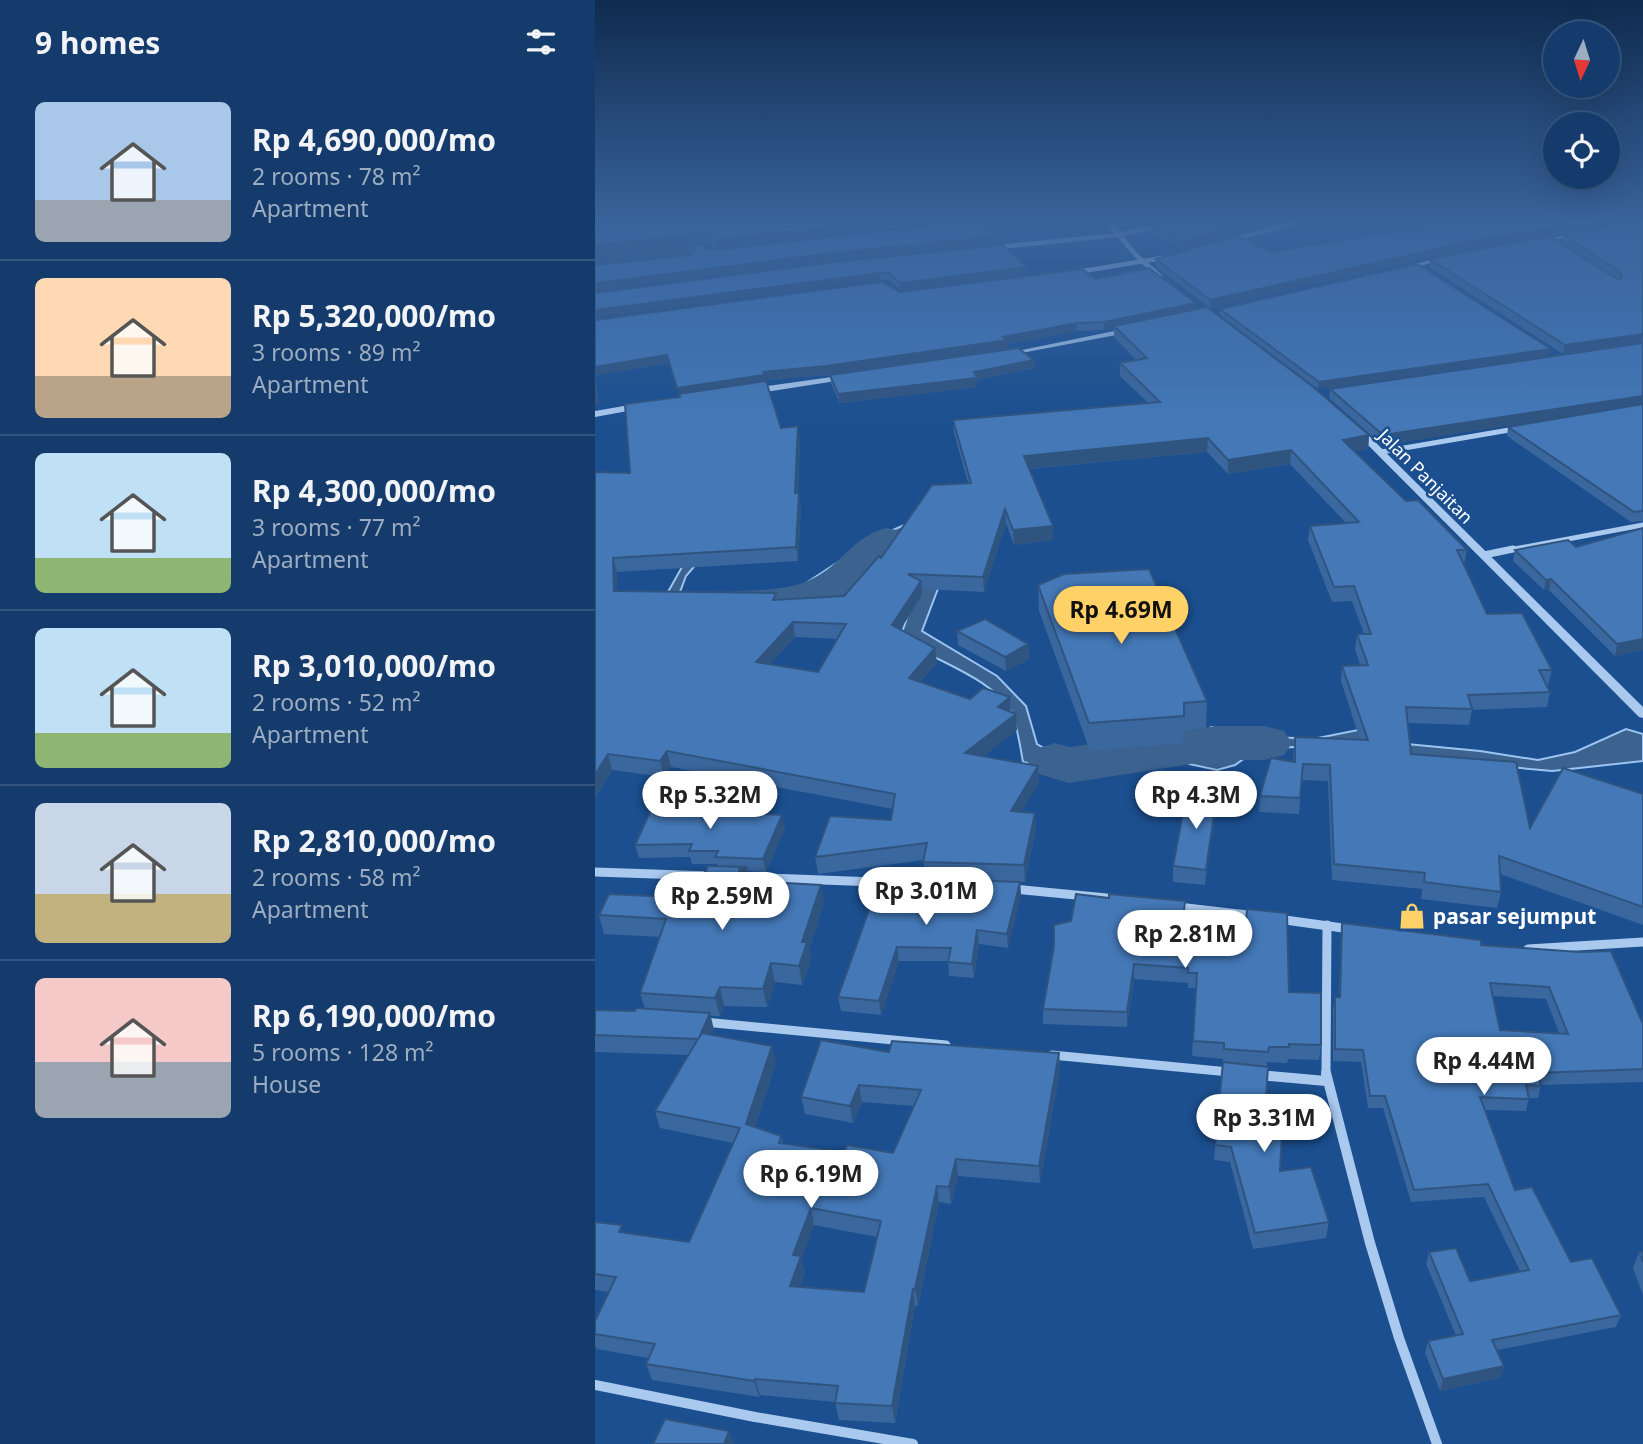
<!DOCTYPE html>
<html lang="en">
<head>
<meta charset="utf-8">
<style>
	:root { --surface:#143b6b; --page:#214673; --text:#f1f3f6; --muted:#9dadc1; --line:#33557e; --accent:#ffd166 }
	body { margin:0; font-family:"Noto Sans",sans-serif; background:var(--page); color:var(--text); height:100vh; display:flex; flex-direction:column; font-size:26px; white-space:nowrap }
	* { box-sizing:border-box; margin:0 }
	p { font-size:23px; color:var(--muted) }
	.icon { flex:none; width:38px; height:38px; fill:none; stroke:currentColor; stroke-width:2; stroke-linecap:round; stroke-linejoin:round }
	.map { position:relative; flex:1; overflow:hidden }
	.details { display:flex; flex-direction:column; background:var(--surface); width:595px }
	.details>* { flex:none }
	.needle { width:46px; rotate:184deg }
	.controls { position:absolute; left:948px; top:21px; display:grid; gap:14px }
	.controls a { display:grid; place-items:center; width:77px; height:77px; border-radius:50%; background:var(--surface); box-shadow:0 7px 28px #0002,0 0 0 2px var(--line); font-size:35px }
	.price { position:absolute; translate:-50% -60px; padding:0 16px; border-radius:24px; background:#fff; color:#222; font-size:23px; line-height:46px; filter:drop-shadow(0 2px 4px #0008) }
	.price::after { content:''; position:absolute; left:50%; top:42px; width:21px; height:16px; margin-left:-10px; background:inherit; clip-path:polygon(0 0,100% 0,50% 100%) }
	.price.selected { background:var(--accent); color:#111 }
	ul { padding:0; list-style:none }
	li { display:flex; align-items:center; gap:21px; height:175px; padding:0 35px }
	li+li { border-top:2px solid var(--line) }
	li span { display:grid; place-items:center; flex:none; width:196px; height:140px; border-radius:10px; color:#555 }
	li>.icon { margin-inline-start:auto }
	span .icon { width:84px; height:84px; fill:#fffc; stroke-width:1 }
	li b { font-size:30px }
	h2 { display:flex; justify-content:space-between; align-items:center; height:84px; padding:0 35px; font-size:30px }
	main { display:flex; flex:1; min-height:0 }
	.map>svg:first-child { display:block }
	.water { fill:#3c6290; stroke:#9cc4f0; stroke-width:2 }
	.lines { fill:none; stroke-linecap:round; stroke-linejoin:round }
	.river { fill:#3c6290; fill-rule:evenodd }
	.minor-far4 { stroke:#a9c9ee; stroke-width:4.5 }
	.minor-far3 { stroke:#a9c9ee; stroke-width:5 }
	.minor-far2 { stroke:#a9c9ee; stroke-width:7 }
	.minor-far1 { stroke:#a9c9ee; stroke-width:9 }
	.minor { stroke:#a9c9ee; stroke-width:10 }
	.tertiary { fill:#a9c9ee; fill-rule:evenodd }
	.wall { fill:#3a679d; fill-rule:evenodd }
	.shaded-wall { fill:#305480 }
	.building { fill:#4478b7; stroke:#305480; stroke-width:2; fill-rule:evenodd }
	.labels { text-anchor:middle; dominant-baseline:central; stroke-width:5; stroke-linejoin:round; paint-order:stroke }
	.far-street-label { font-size:18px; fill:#fff; stroke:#1b4f8f }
	.poi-label { font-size:21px; font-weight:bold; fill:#fff; stroke:#1b4f8f; text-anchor:start }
</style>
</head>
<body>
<main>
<section class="details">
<h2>9 homes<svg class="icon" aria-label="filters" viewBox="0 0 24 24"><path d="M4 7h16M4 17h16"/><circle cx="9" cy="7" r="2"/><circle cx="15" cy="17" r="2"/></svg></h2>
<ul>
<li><span style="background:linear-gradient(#a9c7e8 70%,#9aa5b1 0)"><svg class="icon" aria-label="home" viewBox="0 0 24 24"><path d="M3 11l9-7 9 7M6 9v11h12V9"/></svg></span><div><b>Rp 4,690,000/mo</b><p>2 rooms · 78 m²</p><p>Apartment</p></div></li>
<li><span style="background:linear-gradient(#ffd9b3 70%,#b9a48a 0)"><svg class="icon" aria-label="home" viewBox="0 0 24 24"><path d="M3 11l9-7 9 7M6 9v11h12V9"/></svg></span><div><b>Rp 5,320,000/mo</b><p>3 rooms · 89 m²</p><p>Apartment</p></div></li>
<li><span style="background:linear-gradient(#bfe0f5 75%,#8fb573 0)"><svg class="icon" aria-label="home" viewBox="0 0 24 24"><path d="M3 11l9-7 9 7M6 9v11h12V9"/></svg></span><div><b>Rp 4,300,000/mo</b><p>3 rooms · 77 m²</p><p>Apartment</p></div></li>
<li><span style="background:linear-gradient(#bfe0f5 75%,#8fb573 0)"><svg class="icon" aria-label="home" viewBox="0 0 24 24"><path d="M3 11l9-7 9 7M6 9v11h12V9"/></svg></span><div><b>Rp 3,010,000/mo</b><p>2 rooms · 52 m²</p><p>Apartment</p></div></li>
<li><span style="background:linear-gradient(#c9d6e8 65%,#c2b280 0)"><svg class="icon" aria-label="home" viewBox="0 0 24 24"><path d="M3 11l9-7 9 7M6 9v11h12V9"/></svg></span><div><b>Rp 2,810,000/mo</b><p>2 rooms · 58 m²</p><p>Apartment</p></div></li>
<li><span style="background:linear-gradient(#f6c9c9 60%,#9aa5b1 0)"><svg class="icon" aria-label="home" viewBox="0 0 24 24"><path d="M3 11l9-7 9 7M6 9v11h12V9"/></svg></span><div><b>Rp 6,190,000/mo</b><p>5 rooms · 128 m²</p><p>House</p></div></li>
</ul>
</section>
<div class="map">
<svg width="1048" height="1444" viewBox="0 0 1048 1444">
	<rect width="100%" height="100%" fill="#1b4f8f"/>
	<!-- water -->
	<g class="water">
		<path d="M318,521L344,586L327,631L402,676L431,706L442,744L465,757L496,759L533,750L528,769L484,773L428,762C425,746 423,729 417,714C404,682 334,656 304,640C313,618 317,598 327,577L298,543C275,567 224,600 190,602C150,605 109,600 69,599L87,567L110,554L91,576L85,592L163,596L208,585L280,538Z"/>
		<path d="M616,727L642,730L662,736L718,739L763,730L801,743L885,751L943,760L980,752L1031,729L1048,734V761L957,771L696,747L660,751L640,765L622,770L594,764V733L616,731Z"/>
	</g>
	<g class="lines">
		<!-- river -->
		<g class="river">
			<path d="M291,528L307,531L313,541C299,562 273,589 250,600C216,616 147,625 111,616L104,606L111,596C145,587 185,595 217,579C247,565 258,536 291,528Z"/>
			<path d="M621,726H669L689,731L697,743L689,755L669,760H621L474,783L440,773L432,761L440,749L460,743L475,747Z"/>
		</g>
		<!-- minor-far4 -->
		<g class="minor-far4">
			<path d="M639,239L703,222"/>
			<path d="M404,247L522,235L565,226"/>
			<path d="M482,272L567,258"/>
		</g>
		<!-- minor-far3 -->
		<g class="minor-far3">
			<path d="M786,452L920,429"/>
			<path d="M909,551L1048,525"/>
		</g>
		<!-- minor-far2 -->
		<path class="minor-far2" d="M889,555L918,549"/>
		<!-- minor-far1 -->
		<g class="minor-far1">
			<path d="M0,872L117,876"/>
			<path d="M146,877L334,884"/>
			<path d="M419,889L522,899"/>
			<path d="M583,907L661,916"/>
			<path d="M683,919L755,929"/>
			<path d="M933,949L1048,942"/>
			<path d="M109,1022L351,1045"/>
			<path d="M457,1055L634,1072"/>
			<path d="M731,1075L732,925"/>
		</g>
		<!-- minor -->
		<g class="minor">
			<path d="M731,1073L775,1243L804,1338L842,1444"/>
			<path d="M663,1075L731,1081"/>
			<path d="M0,1385L160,1417L318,1444"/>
		</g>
		<!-- tertiary -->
		<g class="tertiary">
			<path d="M512,222H518L540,251L568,276V278H564C543,262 526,244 512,222Z"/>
			<path d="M1040,222H1048V225L1024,229L1021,227Z"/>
			<path d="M982,232L985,234L984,235L942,244L939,242Z"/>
			<path d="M851,256L853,257V259L808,270L805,268Z"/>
			<path d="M534,328L538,330L537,332L411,356L407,354Z"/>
			<path d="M251,375L255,377L254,379L158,394L154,391L158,388Z"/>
			<path d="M46,403L49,404V408L0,417V411Z"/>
			<path d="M763,427L766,428L1048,707V718L1044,717L760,432L759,430Z"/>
		</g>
	</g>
	<!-- wall -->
	<g class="wall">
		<path d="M0,222H345L122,247H117L114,242L104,241L0,252Z"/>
		<path d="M808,222H1017V225L871,249L615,308L561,267V259L676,252L821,228Z"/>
		<path d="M556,226L630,230V237L588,248L556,233Z"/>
		<path d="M1048,227V343L968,354L834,267L835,259L1018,276L967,242L968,234Z"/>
		<path d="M232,263L431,267V274L305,290L295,280H285Z"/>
		<path d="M501,279L601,303V309L774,435L773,449L759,451L811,501L872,550L869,564L892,614L957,670L953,685H952L955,692L952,707L877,710L874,725L813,723L816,754L935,828L1048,794V925L905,874L906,892L902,908L826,899L827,889L737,880L733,781L707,780L704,814L664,812L665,796L698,761L700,737L765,740L746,681L747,666L765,665L760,649L762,634H769L757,601L737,602L713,540L715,526L751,523L695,464L633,474L612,452L434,469L458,526V540L419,545L411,523L389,592L326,589L327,595L305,630L342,663L325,682L416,712L422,730L388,756L443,766L444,782L426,812L441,829L430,882L330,878L329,860L223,874L220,857L296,820L298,809L76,767L69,777L17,770L0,799V472L35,473L85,397L74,363L0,375L4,404L0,405V320L305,292ZM519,328V337L541,360L525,363V376L553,403L358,420L359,433L373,483L286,558L249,596L182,600L22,591V572L203,561L206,507L203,493L205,439L186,428L169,380L232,375L413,348V344L482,331L509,330ZM200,637L243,639L223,672L175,664Z"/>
		<path d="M625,309L954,356L723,389L625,315Z"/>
		<path d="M1048,343V521L1036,522L912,436L913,427L1005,411L787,445L734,398L735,389Z"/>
		<path d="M439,368L382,380V387L245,403L236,384L235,375Z"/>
		<path d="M981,547L1048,650L1020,656L954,590H949L918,561L920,550Z"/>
		<path d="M443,585L612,701L611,728L589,731L588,743L495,751L444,611Z"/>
		<path d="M362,631L433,644L434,659L411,671L363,645Z"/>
		<path d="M621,809L610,885L578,882V866Z"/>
		<path d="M104,810L190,828L171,872L153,871L154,878L157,881L229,903L214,950L216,960L207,985L180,982L172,1007L129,1006L125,1016H115L119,1030L117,1035L181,1063L160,1127L186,1136L188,1144L249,1152L298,1153L319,1106L267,1102L258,1123L210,1114L206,1097L294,1052L464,1053L465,1070L445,1183L363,1176L356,1204L344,1202L323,1306H320L300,1423L244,1420L240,1402L165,1395L164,1397L57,1380L51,1364L53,1358L2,1349L0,1346V1321L14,1292L0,1290V1222L29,1233L94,1242L138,1143L65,1128L60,1111L93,1055L0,1052V1010L40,1011L50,1009L45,993L65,937L9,934L4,915L97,898L123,866L122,864H97L95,857L44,858L40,845ZM219,1225L282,1237L269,1292L205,1286L210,1273L206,1260Z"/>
		<path d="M425,882L426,896L413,948L384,944L379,978L354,976L353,961H304L286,1015L246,1011L243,997L323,896Z"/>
		<path d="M514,898L590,901L588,930L694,992L726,1045L724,1060L693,1059L692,1063L672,1062L670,1111L685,1171L734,1222L731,1238L658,1249L635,1162L619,1160L628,1059L597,1056L601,988H593V983L539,979L532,1027L448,1024V1009L476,921Z"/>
		<path d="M747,923L886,945L1048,1022V1082L946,1085L943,1098H934L931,1111L890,1110L920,1190L976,1262L1026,1315L1021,1327L902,1350L909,1366L905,1378L845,1391L830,1353L833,1341L861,1335L831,1264L834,1252L875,1281L925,1271L889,1197L816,1202L788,1108H773L766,1062L738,1061V1009L740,997H744L746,935ZM897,996L951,999L964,1033L905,1030Z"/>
		<path d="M1044,1252H1048V1295L1038,1268Z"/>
	</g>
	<!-- shaded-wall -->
	<g class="shaded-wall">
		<path d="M281,222H345L122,247L120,240Z"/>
		<path d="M542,222H562L542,226Z"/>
		<path d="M988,222H1017V225L871,249L615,308V300L872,242Z"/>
		<path d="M630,230V237L588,248V241Z"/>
		<path d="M103,234L104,241L0,252V245Z"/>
		<path d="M399,236L400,243L231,261L0,291V283L230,254Z"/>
		<path d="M98,246L100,253L0,263V256Z"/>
		<path d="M431,267V274L305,290V283Z"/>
		<path d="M285,273V280L0,318V310Z"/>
		<path d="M601,303V311L519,326V328L509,330V322Z"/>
		<path d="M482,323V331L413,344V348L232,375L169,380L170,384L84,396L82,388L168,372L408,337Z"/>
		<path d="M1048,334L1047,342L968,354L970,345Z"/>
		<path d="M956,349L954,356L723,389L724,382Z"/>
		<path d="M72,355L74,363L0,375L4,404L0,405V367Z"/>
		<path d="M439,360V368L382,380V387L245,403L243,394L379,372Z"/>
		<path d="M1048,396V405L787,445L788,435Z"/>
		<path d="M203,426L205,439L202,507L200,493Z"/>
		<path d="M774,435L773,449L746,454L748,440Z"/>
		<path d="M613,438L612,452L430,469L429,456Z"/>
		<path d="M696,450L695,464L633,474V460Z"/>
		<path d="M204,493L206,507L203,561L201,547Z"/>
		<path d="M410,509L411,523L389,592L388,577Z"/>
		<path d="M458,526V540L419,545L418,530Z"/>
		<path d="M18,558L22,572L23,606L19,591Z"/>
		<path d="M956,579L954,590H949L951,580Z"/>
		<path d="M326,581L327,595L299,640L297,625Z"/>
		<path d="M198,622L200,637L163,677L161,662Z"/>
		<path d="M1048,639V650L1020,656L1022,644Z"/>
		<path d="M433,644L434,659L411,671L410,657Z"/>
		<path d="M340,648L342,663L315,693L314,678Z"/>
		<path d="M415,697L416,713L403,707Z"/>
		<path d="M421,714L422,730L372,769L370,753Z"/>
		<path d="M72,751L76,767L69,777L65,761Z"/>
		<path d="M13,754L17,770L0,799V775Z"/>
		<path d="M443,766L444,782L417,828L416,811Z"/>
		<path d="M622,794L621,809L610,885L611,870Z"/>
		<path d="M440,813L441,829L430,882L429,865Z"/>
		<path d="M187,815L190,828L171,872L168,859Z"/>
		<path d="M152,867L156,885L144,877V868Z"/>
		<path d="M425,882L426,896L413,948L412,934Z"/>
		<path d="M226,885L229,903L214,950L216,960L207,985L204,966L207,942Z"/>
		<path d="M382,930L384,944L379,978L377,964Z"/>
		<path d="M302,947L304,961L286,1015L284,1001Z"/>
		<path d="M176,963L180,982L172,1007L168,989Z"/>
		<path d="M539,964V979L532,1027V1012Z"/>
		<path d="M125,987L129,1006L125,1016L120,998Z"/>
		<path d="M115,1013L119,1030L108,1055L104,1038Z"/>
		<path d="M177,1046L181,1063L155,1141L151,1124Z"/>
		<path d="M464,1053L465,1070L445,1183L444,1166Z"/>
		<path d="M264,1085L267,1102L258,1123L255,1106Z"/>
		<path d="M361,1159L363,1176L356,1204L354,1187Z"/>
		<path d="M342,1186L344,1202L323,1306L320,1289Z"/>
		<path d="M216,1208L219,1225L206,1260L210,1273L199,1302L195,1286L198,1255Z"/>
		<path d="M318,1289L320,1306L300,1423L297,1406Z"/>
		<path d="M909,1366L905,1378L845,1391L848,1379Z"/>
		<path d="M160,1379L165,1395L164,1397L159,1381Z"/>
		<path d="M134,1431L139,1444H129Z"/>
	</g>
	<!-- building -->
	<g class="building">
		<path d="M0,222H281L120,240H116L113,235L103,234L0,245Z"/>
		<path d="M369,222H385L399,236L230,254L0,283V265L96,255L100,251L98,246L0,256V254L103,244H107L111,249L121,250Z"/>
		<path d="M573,222H614L630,230L588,241L556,226Z"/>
		<path d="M826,222H988L872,242L615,300L561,259L643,236L676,252L834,226Z"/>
		<path d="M1037,222L1048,227V334L970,345L835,259L955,236L1024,280L1027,277L1025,272L968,234Z"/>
		<path d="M408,245L431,267L305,283L294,273H285L0,310V293L232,263Z"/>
		<path d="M822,264L956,349L724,382L625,309Z"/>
		<path d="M554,268L601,303L509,322L482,323L408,337L413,340L231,366L168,372L169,375L82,388L72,355L0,367V320L286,282L305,292L487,269L501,279Z"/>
		<path d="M612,307L717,386L774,435L748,440L811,501L823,500L872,550H862L892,614L927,613L957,670H944L955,692L873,695L877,709L811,707L816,754L921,762L935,828L968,768L1048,794V907L904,856L906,892L829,882L830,873L739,864L735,765L708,764L705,798L665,796L676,758L700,762V737L773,740L747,666L773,665L762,634H776L759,586L739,587L715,526L764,522L696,450L633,460L613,438L429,456L458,526L418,530L410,509L388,577L313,574L326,581L297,625L340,648L314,678L375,699L388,688L415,697L403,707L421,714L370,753L443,766L416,811L440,813L429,865L328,862L332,843L220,857L235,816L296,820L300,794L72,751L65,761L13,754L0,775V472L35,473L30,404L85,397L84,394L171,381L186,428L203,426L200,493H204L201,547L18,558L19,591L181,593L178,600L249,596L284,556L286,558L337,485L376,483L358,420L565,402L525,363L552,358L519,326ZM198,622L251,624L223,672L161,662Z"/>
		<path d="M1048,343V396L788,435L735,389Z"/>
		<path d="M423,348L439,360L379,372L382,378L243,394L235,375Z"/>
		<path d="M0,380L2,396H0Z"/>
		<path d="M1048,404V511L1039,512L913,427Z"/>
		<path d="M1048,528V639L1022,644L956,579L951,580L920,550L973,540L981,547Z"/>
		<path d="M554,569L612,701L589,703V716L494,723L443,585L469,574Z"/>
		<path d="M390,619L433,644L410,657L362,631Z"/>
		<path d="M592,792L622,794L611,870L578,866Z"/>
		<path d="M59,803L103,807L102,810L187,815L168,859L120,857L123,851H94L97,844L40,845Z"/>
		<path d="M113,866L152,867L144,868V877L157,878L156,881L226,885L207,942H212L204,966L176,963L168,989L125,987L120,998L45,993L71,919L4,915L14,894L97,898Z"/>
		<path d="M326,878L425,882L412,934L382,930L377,964L353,962L356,948L302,947L284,1001L243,997L280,893L323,896Z"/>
		<path d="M481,894L514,898V894L590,901L587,930L626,934H650L652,909L692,913L694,992L726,993V1045L694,1044V1047H674L673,1052L629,1049V1043L598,1041L602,973H593V968L539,964L532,1012L448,1009L459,946V925L476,921Z"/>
		<path d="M747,923L886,940V945L984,952L1016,951L1047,1022H1048V1069L943,1073L946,1086L931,1085L934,1099L885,1097L920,1190L937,1187L976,1262L997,1258L1026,1315L897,1340L909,1366L848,1379L833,1341L868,1334L834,1252L861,1248L875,1281L934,1270L893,1184L819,1190L790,1096H775L768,1050L740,1049V997H745ZM895,983L954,987L973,1034L905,1030Z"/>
		<path d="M41,1008L115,1013L104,1038L107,1033L177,1046L151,1124L186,1136L184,1143L249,1152L252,1145L298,1153L326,1090L264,1085L255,1106L206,1097L226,1040L294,1052L297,1041L464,1053L444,1166L361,1159L354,1187L342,1186L320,1289H318L297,1406L240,1403L243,1386L160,1379L159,1381L51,1364L60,1344L0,1334V1321L21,1277L0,1274V1222L27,1225L24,1232L94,1242L145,1128L60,1111L103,1039L0,1035V1010L40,1011ZM216,1208L286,1221L269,1292L195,1286L206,1256L198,1255Z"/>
		<path d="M628,1062L673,1067L670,1111L688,1113L685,1171L716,1167L734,1222L660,1233L636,1147L620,1145Z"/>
		<path d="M1044,1252H1048V1262Z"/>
		<path d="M70,1419L134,1431L129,1444H58Z"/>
	</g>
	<!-- sky -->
	<linearGradient id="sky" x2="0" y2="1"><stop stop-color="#0f2b4f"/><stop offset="0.52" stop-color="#39639b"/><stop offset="1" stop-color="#39639b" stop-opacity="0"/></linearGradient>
	<rect width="1048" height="425" fill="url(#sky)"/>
	<!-- icons -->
	<defs>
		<g id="shop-bare" transform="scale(2.1)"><path d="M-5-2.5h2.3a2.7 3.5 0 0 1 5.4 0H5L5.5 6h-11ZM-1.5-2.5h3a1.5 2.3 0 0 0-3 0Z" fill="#ffd166" stroke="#1b4f8f" stroke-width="2.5" paint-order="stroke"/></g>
	</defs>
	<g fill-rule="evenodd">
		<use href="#shop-bare" x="817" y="916"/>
	</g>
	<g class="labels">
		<!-- far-street labels -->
		<g class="far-street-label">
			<text transform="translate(831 476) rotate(45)">Jalan Panjaitan</text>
		</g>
		<!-- poi labels -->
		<g class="poi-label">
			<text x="838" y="916">pasar sejumput</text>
		</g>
	</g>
</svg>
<div class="controls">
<a><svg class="needle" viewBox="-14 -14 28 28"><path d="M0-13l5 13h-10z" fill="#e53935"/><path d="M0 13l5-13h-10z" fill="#9dadc1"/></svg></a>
<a><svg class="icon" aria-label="locate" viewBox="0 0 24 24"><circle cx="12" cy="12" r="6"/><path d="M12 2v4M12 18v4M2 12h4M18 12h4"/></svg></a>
</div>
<b class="price selected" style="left:526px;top:646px">Rp 4.69M</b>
<b class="price" style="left:115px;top:831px">Rp 5.32M</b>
<b class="price" style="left:601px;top:831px">Rp 4.3M</b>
<b class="price" style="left:331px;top:927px">Rp 3.01M</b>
<b class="price" style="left:127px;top:932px">Rp 2.59M</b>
<b class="price" style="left:590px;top:970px">Rp 2.81M</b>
<b class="price" style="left:889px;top:1097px">Rp 4.44M</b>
<b class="price" style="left:669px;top:1154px">Rp 3.31M</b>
<b class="price" style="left:216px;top:1210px">Rp 6.19M</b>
</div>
</main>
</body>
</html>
